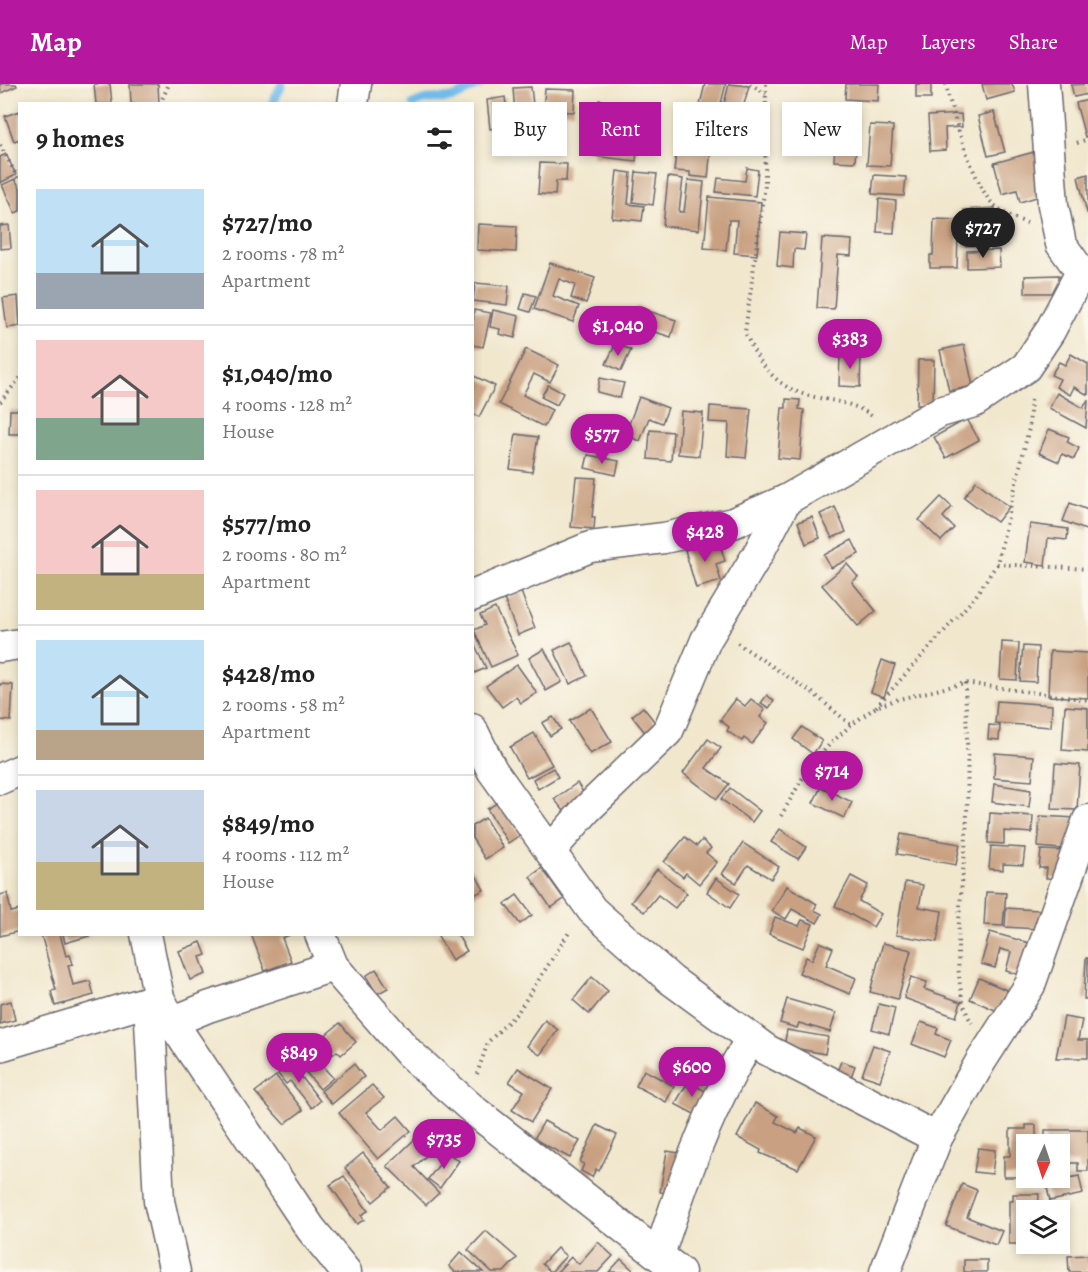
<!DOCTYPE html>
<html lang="en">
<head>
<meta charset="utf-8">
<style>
	:root { --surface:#fff; --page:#f2f2f2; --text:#222; --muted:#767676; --line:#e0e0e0; --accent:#b5179e }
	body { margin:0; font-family:Alegreya,serif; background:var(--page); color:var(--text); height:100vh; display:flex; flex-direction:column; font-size:22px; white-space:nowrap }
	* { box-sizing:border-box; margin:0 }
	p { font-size:20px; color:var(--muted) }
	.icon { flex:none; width:33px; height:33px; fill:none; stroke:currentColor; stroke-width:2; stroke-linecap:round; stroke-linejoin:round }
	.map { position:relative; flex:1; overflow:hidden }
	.sheet { position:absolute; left:18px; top:18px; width:456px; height:834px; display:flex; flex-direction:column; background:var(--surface); border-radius:0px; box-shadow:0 3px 9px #0003 }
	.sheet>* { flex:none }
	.hud { position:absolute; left:492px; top:18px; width:506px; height:54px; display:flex; gap:12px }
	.needle { width:39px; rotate:183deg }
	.buttons { position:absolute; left:1016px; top:1050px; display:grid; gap:12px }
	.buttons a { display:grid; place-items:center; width:54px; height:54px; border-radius:0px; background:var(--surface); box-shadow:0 3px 9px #0003; font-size:30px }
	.price { position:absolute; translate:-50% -51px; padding:0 14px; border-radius:21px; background:var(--accent); color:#fff; font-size:20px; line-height:39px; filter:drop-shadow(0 2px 3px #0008) }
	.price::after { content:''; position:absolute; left:50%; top:36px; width:18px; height:14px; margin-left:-9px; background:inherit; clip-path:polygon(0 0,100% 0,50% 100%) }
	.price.active { background:#222; color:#fff }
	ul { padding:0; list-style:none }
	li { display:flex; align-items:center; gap:18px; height:150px; padding:0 18px }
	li+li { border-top:2px solid var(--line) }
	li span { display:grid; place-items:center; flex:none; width:168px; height:120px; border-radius:0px; color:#555 }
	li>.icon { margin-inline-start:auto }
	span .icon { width:72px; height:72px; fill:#fffc; stroke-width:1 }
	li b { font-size:26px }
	h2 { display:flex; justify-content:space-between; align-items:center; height:72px; padding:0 18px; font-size:26px }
	.chip { padding:0 21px; border-radius:0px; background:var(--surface); box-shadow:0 3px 9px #0003; font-size:21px; line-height:54px }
	.chip.active { background:var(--accent); color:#fff }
	header { display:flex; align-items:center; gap:36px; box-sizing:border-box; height:84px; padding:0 30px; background:var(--accent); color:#fff }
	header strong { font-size:28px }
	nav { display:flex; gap:33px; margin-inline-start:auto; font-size:21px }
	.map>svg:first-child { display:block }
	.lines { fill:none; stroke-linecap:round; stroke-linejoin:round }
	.stream { stroke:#71bbea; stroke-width:9 }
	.building { fill:#c9a182 }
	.minor-casing { stroke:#6a676e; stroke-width:33 }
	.path { stroke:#6a676e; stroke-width:4; stroke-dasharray:1.5 4.5; stroke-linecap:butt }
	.minor { stroke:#fff; stroke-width:30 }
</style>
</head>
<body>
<header>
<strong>Map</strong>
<nav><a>Map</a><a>Layers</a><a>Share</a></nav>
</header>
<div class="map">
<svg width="1088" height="1188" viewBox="0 0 1088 1188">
	<rect width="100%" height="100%" fill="#fbf7ec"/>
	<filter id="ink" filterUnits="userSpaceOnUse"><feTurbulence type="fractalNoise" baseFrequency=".0167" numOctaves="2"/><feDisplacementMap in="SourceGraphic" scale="12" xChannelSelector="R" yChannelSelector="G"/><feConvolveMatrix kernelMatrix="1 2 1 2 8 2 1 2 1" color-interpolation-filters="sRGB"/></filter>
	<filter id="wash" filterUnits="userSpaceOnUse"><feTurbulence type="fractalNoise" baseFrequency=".008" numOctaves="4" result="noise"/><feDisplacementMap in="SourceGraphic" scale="24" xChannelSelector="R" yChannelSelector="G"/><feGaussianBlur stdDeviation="1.35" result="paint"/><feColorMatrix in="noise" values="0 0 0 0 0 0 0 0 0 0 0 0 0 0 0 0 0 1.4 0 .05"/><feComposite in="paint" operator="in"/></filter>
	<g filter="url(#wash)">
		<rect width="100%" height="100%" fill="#f1e7cd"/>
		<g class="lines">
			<!-- stream -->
			<g class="stream">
				<path d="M272,20L282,0"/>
				<path d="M413,20C432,10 439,18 455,13C465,10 471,2 481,0"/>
			</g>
		</g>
		<g id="blocks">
			<!-- building -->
			<g class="building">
				<path d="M0,0H16L17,2L1,9Z"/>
				<path d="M94,0H110L112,20H96Z"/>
				<path d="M130,0H158L159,20H131Z"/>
				<path d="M705,0H726L714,46L695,41Z"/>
				<path d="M729,0L749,2L735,53L717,48Z"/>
				<path d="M846,0H879L878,17L845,15Z"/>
				<rect x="916" y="0" width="15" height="14"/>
				<path d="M982,0H1012L1015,8L986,16Z"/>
				<path d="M1088,0V10L1074,13L1071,1Z"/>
				<path d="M531,3L534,29L515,30L513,4Z"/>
				<path d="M545,5L575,6L574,28L543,27Z"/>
				<path d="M505,13L509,43L490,45L487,16Z"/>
				<path d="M599,16L616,18L613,51L595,49Z"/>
				<path d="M1088,16V52L1085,53L1076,19Z"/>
				<path d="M629,23L645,24L644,35L628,34Z"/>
				<path d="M20,27V55L14,57L5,32Z"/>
				<path d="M994,28L1005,68L988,72L978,32Z"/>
				<path d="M822,30L858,33L855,78L834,77L835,58L821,57Z"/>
				<path d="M961,30L962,43L945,44L946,66L930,67L928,32Z"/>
				<path d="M870,41L893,42L890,82L867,81Z"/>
				<path d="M596,52L638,57L636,77L593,72Z"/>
				<path d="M677,60L711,64L708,94L690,92V88L674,87Z"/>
				<path d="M1041,66L1040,112L1020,118L1017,106L1002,110L994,79Z"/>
				<path d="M6,70L16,91L0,99V73Z"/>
				<path d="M540,79L567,80L566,97H556L555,111L538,110Z"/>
				<path d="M747,84L758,86L755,112L716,108L718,94L745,97Z"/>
				<path d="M617,87L631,89L628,120L644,122L642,137L612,134Z"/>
				<path d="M636,88L657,90L653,121L633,118Z"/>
				<path d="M1088,90V129H1087L1078,93Z"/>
				<path d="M874,91L906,93L904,112L872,110Z"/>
				<path d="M668,93L683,95L679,128H684L688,96L704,98L699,146L663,142Z"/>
				<path d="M15,95L20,104V127L15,129L2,101Z"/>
				<path d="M709,113L761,118L757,171L734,169L737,136H729L726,166L704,164Z"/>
				<path d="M879,115L896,117L894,149L877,148Z"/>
				<path d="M995,124L996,161L965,162L964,126Z"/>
				<path d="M934,135L962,136V151L958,150L957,184H930V171H933Z"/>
				<path d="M478,140L517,142L516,168L477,166Z"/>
				<path d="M9,141L11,164L0,165V142Z"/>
				<path d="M780,148L806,150L804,166L794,165L793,184L777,182Z"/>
				<path d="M822,154L852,156L851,172L838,171L834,225L817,224Z"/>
				<path d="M999,166L1000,183L967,184V167Z"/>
				<path d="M550,179L595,194L586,219L571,214L575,201L559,195L553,212L579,222L573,238L534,225Z"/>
				<path d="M1059,191V209H1025V192Z"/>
				<path d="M475,199L509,202L507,221L473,217Z"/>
				<path d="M525,209L536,212L530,228L520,225Z"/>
				<path d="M18,212L20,242L7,244L3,214Z"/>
				<path d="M636,223L676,236L671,253L630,240Z"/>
				<path d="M474,226L491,229L483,263L472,261Z"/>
				<path d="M493,226L519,232L515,254L499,250L500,245L490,243Z"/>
				<path d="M616,259L631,266L621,287L606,280Z"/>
				<path d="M964,261L973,302L949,307L940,266Z"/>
				<path d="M526,265L559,281L550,298L534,290L523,311L552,326L544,343L499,320Z"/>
				<path d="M840,270L861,271L860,303L839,302Z"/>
				<path d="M1071,270L1088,280V311L1074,303L1070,311L1056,303L1060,295L1051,291L1059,278L1065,281Z"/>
				<path d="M918,276H934L933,321H917Z"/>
				<path d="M474,292L495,302L479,333L472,330Z"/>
				<path d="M600,294L624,299L620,314L597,308Z"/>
				<path d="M548,301L563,309L557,321L541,313Z"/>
				<path d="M1057,309L1083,324L1088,316L1086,344L1049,324Z"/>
				<path d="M639,313L668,324L662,339L649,334L640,357L625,351Z"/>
				<path d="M786,315L800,316L799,325L804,326L800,376L778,374L782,324H786Z"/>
				<path d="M710,322L751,325L746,374L727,372L729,339L709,338Z"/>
				<path d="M10,326H20V350H9Z"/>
				<path d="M681,327L703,329L699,372L678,370Z"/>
				<path d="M967,335L979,356L946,374L934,353Z"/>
				<path d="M1049,345L1069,353L1067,358L1079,364L1074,375L1062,370L1059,378L1039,369Z"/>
				<path d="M650,346L673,348L671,377L648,375Z"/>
				<path d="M516,350L538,353L532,388L510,385Z"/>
				<path d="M588,371L619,377L616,391L585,384Z"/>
				<path d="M576,393L596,394L592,433H595L594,445L571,443Z"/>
				<path d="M976,397L1009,423L997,438L964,413Z"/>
				<path d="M941,413L952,423L943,433L954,444L941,457L919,436Z"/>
				<path d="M1070,419L1088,426V447L1063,437Z"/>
				<path d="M835,423L846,448L832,454L820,430Z"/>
				<path d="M812,433L820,454L806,460L798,438Z"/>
				<path d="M1030,440L1068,445L1067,456L1048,454L1045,481L1025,478Z"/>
				<path d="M852,456L859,470L831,484L824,471Z"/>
				<path d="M719,457L725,477L716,480L721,497L696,504L685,466Z"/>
				<path d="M847,480L858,493L852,498L876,527L858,542L822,501Z"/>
				<path d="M521,508L535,544L518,551L504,515Z"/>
				<path d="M495,524L518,571L491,583L474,546L485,541L480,531Z"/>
				<path d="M472,555L486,584L472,590Z"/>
				<path d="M571,558L587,592L570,600L554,566Z"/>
				<path d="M1002,558L1019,559L1017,596L1000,595Z"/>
				<path d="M1023,562L1038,563L1036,598L1020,597Z"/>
				<path d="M544,565L562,598L546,607L529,574Z"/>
				<path d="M1050,567L1088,569V614L1048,612Z"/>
				<path d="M882,576L895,581L884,613L871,608Z"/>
				<path d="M517,581L537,609L521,619L516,613L502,623L486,602Z"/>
				<path d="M0,600L13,601L11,637L0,636Z"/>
				<path d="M767,611L774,617L769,624L761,619Z"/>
				<path d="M736,615L745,622L751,615L765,626L760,633L768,639L752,660L744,654L742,657L727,647L729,643L720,636Z"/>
				<path d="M997,617L1052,621L1051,643L995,639Z"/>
				<path d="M1065,622L1088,624V668L1062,666Z"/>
				<path d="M643,623L665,651L654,660L632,632Z"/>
				<path d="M591,624L612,658L590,670L569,637Z"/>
				<path d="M553,633L561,645L550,652L542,639Z"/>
				<path d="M989,641L1000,642L999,656L988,655Z"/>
				<path d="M802,643L822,657L813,670L793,655Z"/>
				<path d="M534,649L552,681L527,694L510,663Z"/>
				<path d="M708,655L721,664L706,684L729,700L717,715L683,689Z"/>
				<path d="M995,669L1034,672L1032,697L994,694Z"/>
				<path d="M1055,679L1080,681L1077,726L1052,725Z"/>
				<path d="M553,684L558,693L538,705L533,695Z"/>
				<path d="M577,699L585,711L564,727L554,715Z"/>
				<path d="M994,700L1031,706L1029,723L992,718Z"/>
				<path d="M821,703L852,718L844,734L813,719Z"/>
				<path d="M730,704L760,727L752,738L721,715Z"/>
				<path d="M500,717L520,751L508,759L487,725Z"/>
				<path d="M990,729L1033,732L1032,749L1004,747V760L988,759Z"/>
				<path d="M1040,732L1076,734L1074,766L1038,763Z"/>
				<path d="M485,734L503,764L485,775L472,754V742Z"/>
				<path d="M780,745L806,763L798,775L771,758Z"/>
				<path d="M901,750L960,760L956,781L897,770Z"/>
				<path d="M685,753L697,762L702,756L711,764L706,769L717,778L699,800L686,789L683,793L664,778Z"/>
				<path d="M743,759L779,783L771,795L748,781L736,799L722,790Z"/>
				<path d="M991,762L1025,764L1023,781L1003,780V786L989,785Z"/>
				<path d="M1041,766L1067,767L1065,795L1046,794L1047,784H1039Z"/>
				<path d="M472,784L484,806L472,812Z"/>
				<path d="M542,784L564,815L551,824L530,793Z"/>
				<path d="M657,785L687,809L675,824L658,811L644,828L631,818Z"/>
				<path d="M851,792L868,801L859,817L881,830L873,843L835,822Z"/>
				<path d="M716,794L739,810L730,824L707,808Z"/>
				<path d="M905,798L923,801L919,823L942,827L937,858L896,851Z"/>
				<path d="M787,802L817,820L814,826L822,830L817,839L792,825L786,835L772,827Z"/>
				<path d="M986,808L1006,809L1003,842L984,841Z"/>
				<path d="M7,809L11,828L20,826V847L0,852V811Z"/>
				<path d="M517,811L532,831L520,840L505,820Z"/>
				<path d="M1006,824L1055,827L1053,846L1005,843Z"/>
				<path d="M775,833L799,842L802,836L813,840L803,864L769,850Z"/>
				<path d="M990,848L1033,860L1024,892L1006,887L1011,868L1000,865L995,884L981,880Z"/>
				<path d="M41,850H60L66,872L70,871L73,880L68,881L73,901L90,897L94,911L55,922L51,907L56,906Z"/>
				<path d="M63,850H88L89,852L65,859Z"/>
				<path d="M251,850H292L282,854L291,877L265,887Z"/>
				<path d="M437,850H457L467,867L452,876Z"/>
				<path d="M201,858L206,871L200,873L206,890L190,896L179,867Z"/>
				<path d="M820,858L833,864L826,881L856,894L850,910L799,889L806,873L812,876Z"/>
				<path d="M883,859L911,866L898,915L870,908Z"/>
				<path d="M1086,874H1088V915H1084Z"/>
				<path d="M376,885L388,904L377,910L366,892Z"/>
				<path d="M592,893L608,907L589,930L573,916Z"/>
				<path d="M911,893L927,898L924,905L961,918L956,933L904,914Z"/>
				<path d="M979,894L1011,908L1002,929L970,915Z"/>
				<path d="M787,915L836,929L830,948L799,939L797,944L780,939Z"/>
				<path d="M11,917L15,936L0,940V920Z"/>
				<path d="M879,920L895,924L889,950L872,945Z"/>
				<path d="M1064,933L1082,936L1078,956H1088V974H1056Z"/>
				<path d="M545,936L558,946L540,971L527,962Z"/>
				<path d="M921,938L938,944L936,950L951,956L944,973L912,960Z"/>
				<path d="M340,939L356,958L341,971L337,967L325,977L312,962Z"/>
				<path d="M787,946L828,953L825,970L784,962Z"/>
				<path d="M873,961L890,967L880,997L862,991Z"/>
				<path d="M311,969L333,994L320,1005L298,979Z"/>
				<path d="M841,977L855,982L851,993L837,988Z"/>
				<path d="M291,979L320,1017L312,1024L290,997L286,1000L278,990Z"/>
				<path d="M354,980L364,993L332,1020L321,1007Z"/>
				<path d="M518,984L552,1005L531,1038L512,1026L524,1007L509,998Z"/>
				<path d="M644,986L674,1002L666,1018L636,1002Z"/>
				<path d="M276,992L303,1026L284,1040L255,1008Z"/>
				<path d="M688,998L709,1009L696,1031L675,1020Z"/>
				<path d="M372,1001L384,1014L366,1028L382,1046L398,1032L411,1047L378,1075L339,1029Z"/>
				<path d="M755,1019L778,1032L775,1038L797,1049L800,1044L816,1052L798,1085L760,1069L761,1066L737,1053Z"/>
				<path d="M544,1037L580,1057L570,1074L534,1055Z"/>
				<path d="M597,1041L617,1051L599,1087L596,1085L592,1093L581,1087L584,1080L580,1078Z"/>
				<path d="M1026,1041H1036V1060H1026V1093H1004V1072H1010V1045H1026Z"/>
				<path d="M424,1046L438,1061L414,1083L439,1109L426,1121L387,1082Z"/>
				<path d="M1045,1046H1088V1087H1078V1079H1059V1060H1045Z"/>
				<path d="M978,1064L995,1066L992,1090L974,1088Z"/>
				<path d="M667,1067L685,1070L677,1111L660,1108Z"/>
				<path d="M363,1069L391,1103L373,1118L345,1084Z"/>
				<path d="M448,1069L459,1077L440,1104L428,1095Z"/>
				<path d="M344,1092L368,1127L361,1131L364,1136L357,1140L330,1101Z"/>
				<path d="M1079,1092L1083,1110L1050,1117L1046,1099Z"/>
				<path d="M962,1100L977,1106L967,1133L1002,1147L996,1161L946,1142Z"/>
				<path d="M1013,1110H1039L1038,1126H1026V1160H1009V1117H1013Z"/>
				<path d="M486,1147L517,1174L504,1188H492L468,1166Z"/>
				<path d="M598,1158L613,1172L598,1188H557L571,1173L579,1180Z"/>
				<path d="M557,1164L566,1172L551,1188L542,1180Z"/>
				<path d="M461,1168L483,1188H455L449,1182Z"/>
				<path d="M1088,1171V1188H1069L1068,1172Z"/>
				<path d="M621,1175L635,1188H609Z"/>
				<rect x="964" y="1176" width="23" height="12"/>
			</g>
		</g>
	</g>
	<g filter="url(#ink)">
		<use href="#blocks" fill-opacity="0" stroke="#6a676e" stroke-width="1.5"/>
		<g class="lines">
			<!-- minor casing -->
			<g class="minor-casing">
				<g id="minor">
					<path d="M1044,0L1053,121L1061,160L1081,188L1088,193"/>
					<path d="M353,20L356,0"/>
					<path d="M472,512L590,463L664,454L733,439L786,416L940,328L974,318L1026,283L1050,247L1081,188"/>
					<path d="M0,563L20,560"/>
					<path d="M472,645L492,686L592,826L671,896L767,966L937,1054"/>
					<path d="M0,695L20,686"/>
					<path d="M550,767L586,726L668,647L706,556L759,468L786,416"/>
					<path d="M146,850L159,914L172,938L311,1145L346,1188"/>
					<path d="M320,850L333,882L409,969L477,1029L680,1188"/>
					<path d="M149,917L159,1117L175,1188"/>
					<path d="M172,938L208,923L333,882"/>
					<path d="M0,962L159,914"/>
					<path d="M659,1171C683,1097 709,1022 751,955"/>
					<path d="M885,1188L937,1054L981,977L1030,901L1088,736"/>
				</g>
			</g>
			<!-- path -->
			<g class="path">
				<path d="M750,0L766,10"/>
				<path d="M766,0L765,101L745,248C757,278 776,304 810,312C832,317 853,318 872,332"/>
				<path d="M946,0C950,25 975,101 991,118C1002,129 1013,134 1027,139"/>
				<path d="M160,20L169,0"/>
				<path d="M1077,59L1088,55"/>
				<path d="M0,61L20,98"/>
				<path d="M0,318L20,294"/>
				<path d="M997,480L1088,485"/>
				<path d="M737,559L814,610L851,641"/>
				<path d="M965,599C967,649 969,700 966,750C964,798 946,899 972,939"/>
				<path d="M876,623L975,513L997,480L1029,344L1031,315"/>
				<path d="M781,732L806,688L829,661L851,641L876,623L895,616L965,599L1088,616"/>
				<path d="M477,990L488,958L518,928L570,847"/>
			</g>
			<!-- minor -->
			<use href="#minor" class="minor"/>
		</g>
	</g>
</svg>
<div class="buttons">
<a><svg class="needle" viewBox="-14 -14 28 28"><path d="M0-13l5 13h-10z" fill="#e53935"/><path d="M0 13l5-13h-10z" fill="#767676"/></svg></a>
<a><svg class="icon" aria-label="layers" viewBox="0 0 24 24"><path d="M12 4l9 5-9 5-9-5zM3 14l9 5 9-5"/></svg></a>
</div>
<b class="price active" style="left:983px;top:175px">$727</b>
<b class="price" style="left:618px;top:273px">$1,040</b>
<b class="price" style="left:850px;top:286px">$383</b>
<b class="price" style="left:602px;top:381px">$577</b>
<b class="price" style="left:705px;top:479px">$428</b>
<b class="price" style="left:832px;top:718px">$714</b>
<b class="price" style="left:299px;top:1000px">$849</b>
<b class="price" style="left:692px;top:1014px">$600</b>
<b class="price" style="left:444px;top:1086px">$735</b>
<div class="hud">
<a class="chip">Buy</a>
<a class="chip active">Rent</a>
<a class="chip">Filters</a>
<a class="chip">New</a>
</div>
<section class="sheet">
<h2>9 homes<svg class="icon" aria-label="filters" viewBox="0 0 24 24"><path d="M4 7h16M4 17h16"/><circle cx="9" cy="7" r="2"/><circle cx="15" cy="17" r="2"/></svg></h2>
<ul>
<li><span style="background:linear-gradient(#bfe0f5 70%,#9aa5b1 0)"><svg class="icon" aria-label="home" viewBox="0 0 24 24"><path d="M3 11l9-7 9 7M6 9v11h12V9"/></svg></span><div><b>$727/mo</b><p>2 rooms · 78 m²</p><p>Apartment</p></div></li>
<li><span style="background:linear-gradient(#f6c9c9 65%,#7fa58c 0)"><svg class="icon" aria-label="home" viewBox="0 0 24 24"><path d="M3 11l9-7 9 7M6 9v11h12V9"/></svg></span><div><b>$1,040/mo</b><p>4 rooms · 128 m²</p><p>House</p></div></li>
<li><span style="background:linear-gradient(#f6c9c9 70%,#c2b280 0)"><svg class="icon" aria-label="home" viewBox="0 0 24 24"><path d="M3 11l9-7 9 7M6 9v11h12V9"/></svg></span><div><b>$577/mo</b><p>2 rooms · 80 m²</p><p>Apartment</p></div></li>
<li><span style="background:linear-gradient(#bfe0f5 75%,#b9a48a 0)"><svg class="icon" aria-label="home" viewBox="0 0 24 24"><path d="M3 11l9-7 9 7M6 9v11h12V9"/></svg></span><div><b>$428/mo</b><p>2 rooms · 58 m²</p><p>Apartment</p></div></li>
<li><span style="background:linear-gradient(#c9d6e8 60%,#c2b280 0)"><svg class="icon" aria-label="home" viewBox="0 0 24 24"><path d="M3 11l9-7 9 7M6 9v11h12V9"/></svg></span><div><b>$849/mo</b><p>4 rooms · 112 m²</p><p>House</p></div></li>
</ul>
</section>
</div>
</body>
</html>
